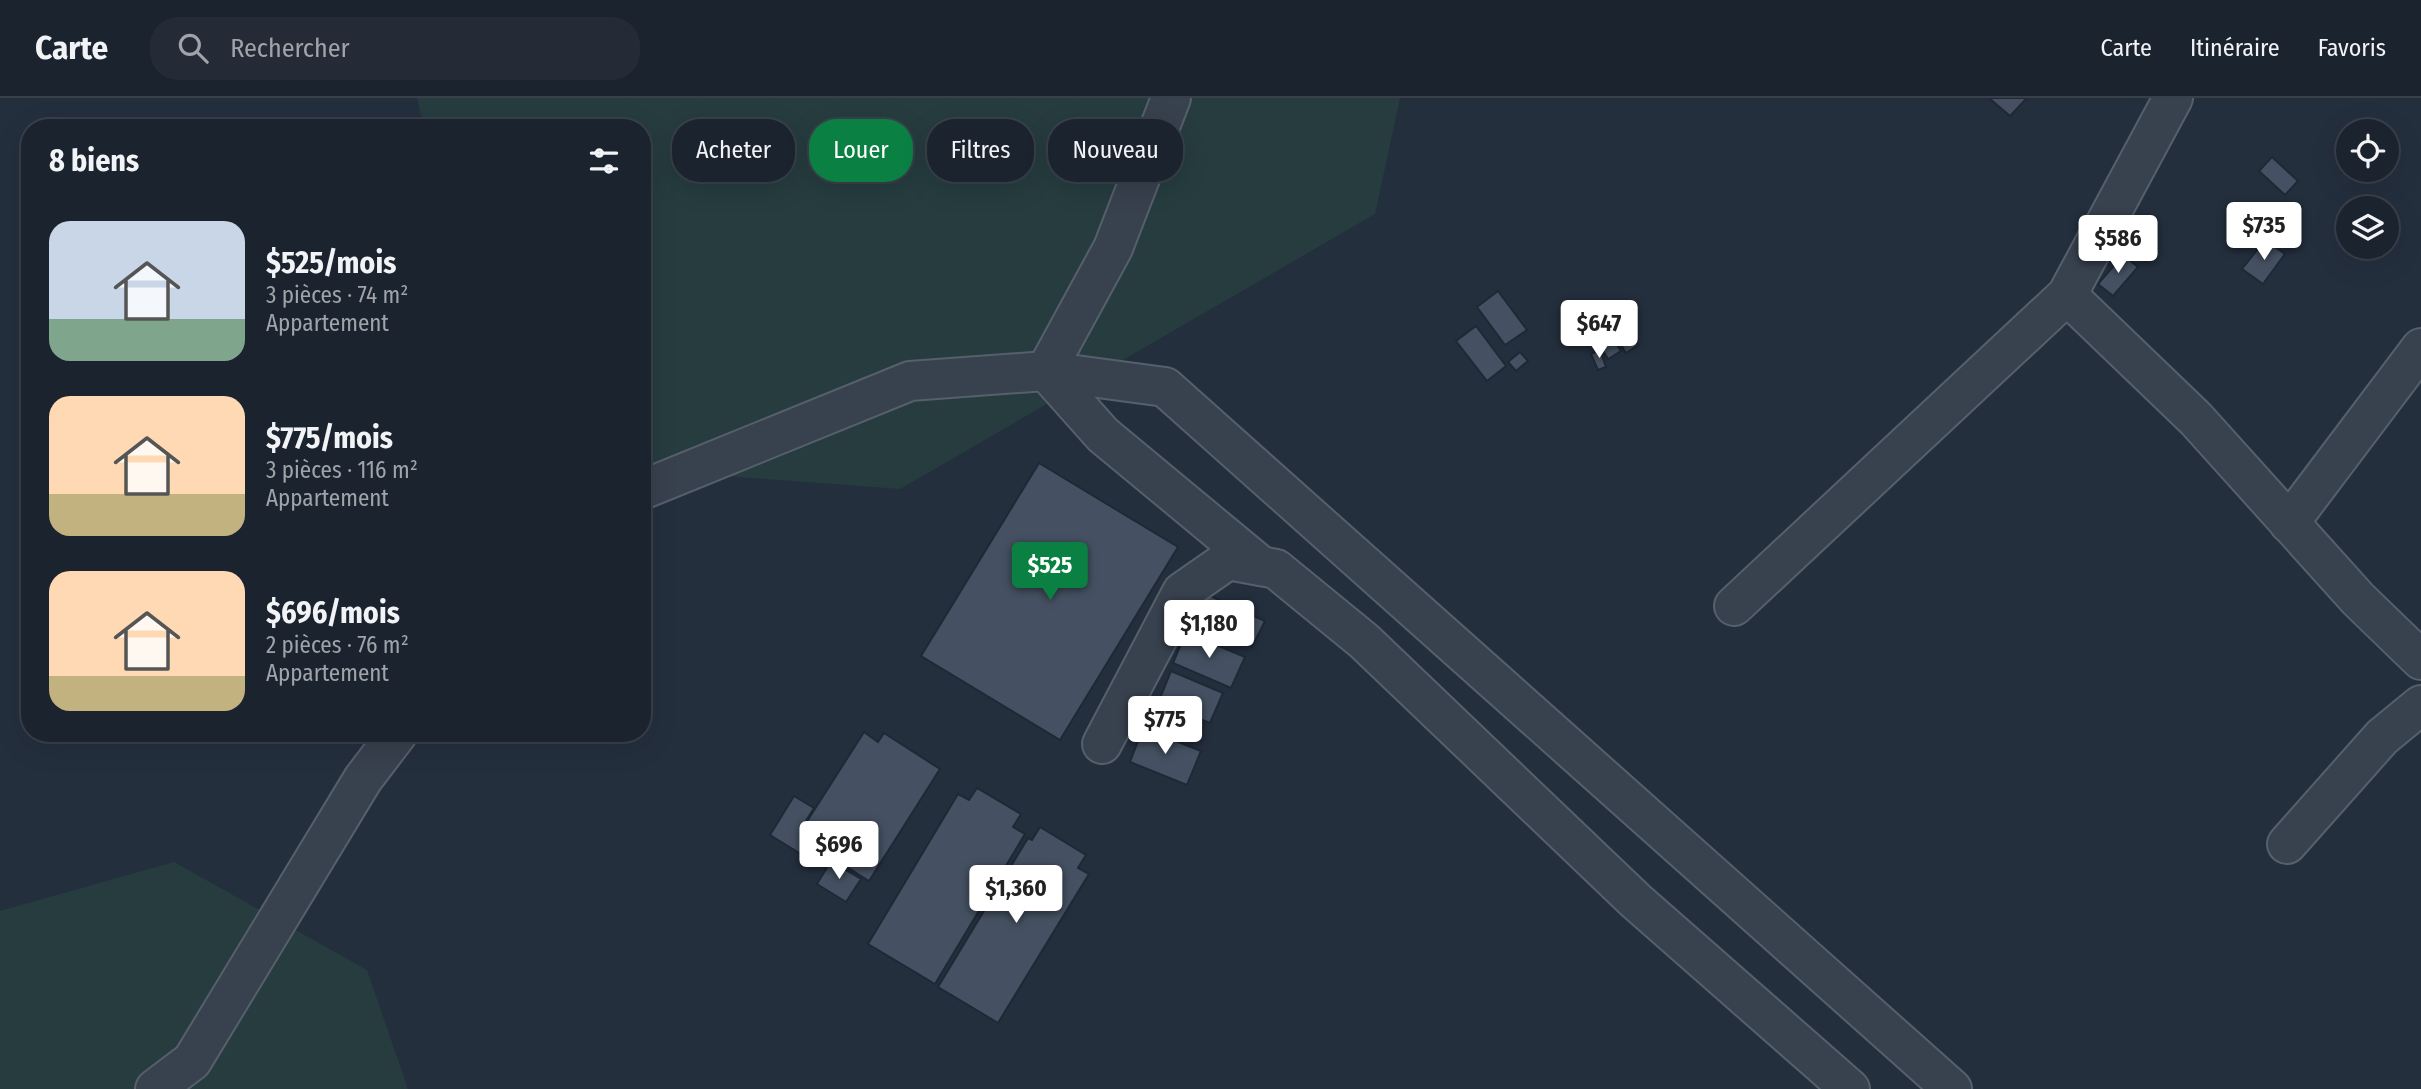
<!DOCTYPE html>
<html lang="fr">
<head>
<meta charset="utf-8">
<style>
	:root { --surface:#1b232e; --page:#242b36; --text:#f1f3f6; --muted:#a0a4aa; --line:#39404a; --accent:#0b8043 }
	body { margin:0; font-family:"Fira Sans Condensed",sans-serif; background:var(--page); color:var(--text); height:100vh; display:flex; flex-direction:column; font-size:26px; white-space:nowrap }
	* { box-sizing:border-box; margin:0 }
	p { font-size:23px; color:var(--muted) }
	.icon { flex:none; width:38px; height:38px; fill:none; stroke:currentColor; stroke-width:2; stroke-linecap:round; stroke-linejoin:round }
	.map { position:relative; flex:1; overflow:hidden }
	.details { position:absolute; left:21px; top:21px; width:630px; height:623px; display:flex; flex-direction:column; background:var(--surface); border-radius:28px; box-shadow:0 7px 28px #0002,0 0 0 2px var(--line) }
	.details>* { flex:none }
	.top-card { position:absolute; left:672px; top:21px; width:665px; height:63px; display:flex; gap:14px }
	.fabs { position:absolute; left:2336px; top:21px; display:grid; gap:14px }
	.fabs a { display:grid; place-items:center; width:63px; height:63px; border-radius:50%; background:var(--surface); box-shadow:0 7px 28px #0002,0 0 0 2px var(--line); font-size:35px }
	.price { position:absolute; translate:-50% -60px; padding:0 16px; border-radius:7px; background:#fff; color:#222; font-size:23px; line-height:46px; filter:drop-shadow(0 2px 4px #0008) }
	.price::after { content:''; position:absolute; left:50%; top:42px; width:21px; height:16px; margin-left:-10px; background:inherit; clip-path:polygon(0 0,100% 0,50% 100%) }
	.price.on { background:var(--accent); color:#fff }
	ul { padding:0; list-style:none }
	li { display:flex; align-items:center; gap:21px; height:175px; padding:0 28px }
	li span { display:grid; place-items:center; flex:none; width:196px; height:140px; border-radius:21px; color:#555 }
	li>.icon { margin-inline-start:auto }
	span .icon { width:84px; height:84px; fill:#fffc; stroke-width:1 }
	li b { font-size:30px }
	h2 { display:flex; justify-content:space-between; align-items:center; height:84px; padding:0 28px; font-size:30px }
	.chip { padding:0 24px; border-radius:28px; background:var(--surface); box-shadow:0 7px 28px #0002,0 0 0 2px var(--line); font-size:24px; line-height:63px }
	.chip.on { background:var(--accent); color:#fff }
	header { display:flex; align-items:center; gap:42px; box-sizing:border-box; height:98px; padding:0 35px; background:var(--surface); border-bottom:2px solid var(--line) }
	header strong { font-size:33px }
	nav { display:flex; gap:38px; margin-inline-start:auto; font-size:24px }
	.search { width:490px; height:63px; background:var(--page); display:flex; align-items:center; gap:18px; box-sizing:border-box; padding:0 24px; border-radius:28px; color:var(--muted); font-size:26px }
	.map>svg:first-child { display:block }
	.green { fill:#263c3f }
	.building { fill:#455162; stroke:#1f2835; stroke-width:2 }
	.lines { fill:none; stroke-linecap:round; stroke-linejoin:round }
	.minor-casing { stroke:#565f6c; stroke-width:42 }
	.minor { stroke:#38414e; stroke-width:38 }
</style>
</head>
<body>
<header>
<strong>Carte</strong>
<div class="search"><svg class="icon" aria-label="search" viewBox="0 0 24 24"><circle cx="10" cy="10" r="6"/><path d="M15 15l6 6"/></svg>Rechercher</div>
<nav><a>Carte</a><a>Itinéraire</a><a>Favoris</a></nav>
</header>
<div class="map">
<svg width="2421" height="991" viewBox="0 0 2421 991">
	<rect width="100%" height="100%" fill="#242f3e"/>
	<!-- green -->
	<g class="green">
		<path d="M417,0H1400L1375,116L900,391L642,372V30H424Z"/>
		<path d="M174,764L367,872L408,991H0V813Z"/>
	</g>
	<!-- building -->
	<g class="building">
		<path d="M1989,0H2027L2010,18Z"/>
		<path d="M2272,59L2298,83L2285,97L2259,73Z"/>
		<path d="M2265,142L2285,156L2263,186L2242,171Z"/>
		<path d="M2123,157L2138,169L2113,198L2098,186Z"/>
		<path d="M1498,193L1527,232L1505,247L1477,209Z"/>
		<path d="M1476,228L1506,268L1487,283L1456,243Z"/>
		<path d="M1627,231L1638,247L1626,255L1616,239Z"/>
		<path d="M1613,241L1621,253L1608,261L1601,249Z"/>
		<path d="M1600,252L1606,269L1598,272L1591,256Z"/>
		<path d="M1520,254L1528,263L1516,273L1508,264Z"/>
		<path d="M1039,365L1178,449L1060,642L921,558Z"/>
		<path d="M1204,495L1265,523L1252,549L1192,521Z"/>
		<path d="M1186,534L1245,559L1231,590L1173,565Z"/>
		<path d="M1171,573L1223,595L1210,625L1158,605Z"/>
		<path d="M1153,607L1204,626L1198,643L1147,624Z"/>
		<path d="M1143,630L1201,653L1187,687L1130,664Z"/>
		<path d="M864,634L878,644L884,635L940,671L869,783L831,759L839,746L806,725Z"/>
		<path d="M977,690L1021,716L1013,729L1025,736L935,886L868,846L958,696L969,702Z"/>
		<path d="M794,698L814,710L803,728L836,748L822,769L770,737Z"/>
		<path d="M1040,729L1086,757L1078,770L1089,776L998,925L938,889L1028,740L1032,742Z"/>
		<path d="M831,763L861,781L846,804L817,786Z"/>
	</g>
	<g class="lines">
		<!-- minor casing -->
		<g class="minor-casing">
			<g id="minor">
				<path d="M1171,0L1113,150L1046,273L1103,337L1261,468"/>
				<path d="M2067,197L2196,321L2358,501L2421,562"/>
				<path d="M642,392L910,283L1046,273L1165,289L1952,991"/>
				<path d="M2289,425L2421,250"/>
				<path d="M1734,508L2067,197L2173,0"/>
				<path d="M1102,646L1182,494L1228,462L1276,471L1364,543L1636,803L1850,991"/>
				<path d="M2287,746L2382,639L2421,607"/>
				<path d="M155,991L192,963L363,681L398,635"/>
			</g>
		</g>
		<!-- minor -->
		<use href="#minor" class="minor"/>
	</g>
</svg>
<div class="fabs">
<a><svg class="icon" aria-label="locate" viewBox="0 0 24 24"><circle cx="12" cy="12" r="6"/><path d="M12 2v4M12 18v4M2 12h4M18 12h4"/></svg></a>
<a><svg class="icon" aria-label="layers" viewBox="0 0 24 24"><path d="M12 4l9 5-9 5-9-5zM3 14l9 5 9-5"/></svg></a>
</div>
<b class="price" style="left:2264px;top:164px">$735</b>
<b class="price" style="left:2118px;top:177px">$586</b>
<b class="price" style="left:1599px;top:262px">$647</b>
<b class="price on" style="left:1050px;top:504px">$525</b>
<b class="price" style="left:1209px;top:562px">$1,180</b>
<b class="price" style="left:1165px;top:658px">$775</b>
<b class="price" style="left:839px;top:783px">$696</b>
<b class="price" style="left:1016px;top:827px">$1,360</b>
<div class="top-card">
<a class="chip">Acheter</a>
<a class="chip on">Louer</a>
<a class="chip">Filtres</a>
<a class="chip">Nouveau</a>
</div>
<section class="details">
<h2>8 biens<svg class="icon" aria-label="filters" viewBox="0 0 24 24"><path d="M4 7h16M4 17h16"/><circle cx="9" cy="7" r="2"/><circle cx="15" cy="17" r="2"/></svg></h2>
<ul>
<li><span style="background:linear-gradient(#c9d6e8 70%,#7fa58c 0)"><svg class="icon" aria-label="home" viewBox="0 0 24 24"><path d="M3 11l9-7 9 7M6 9v11h12V9"/></svg></span><div><b>$525/mois</b><p>3 pièces · 74 m²</p><p>Appartement</p></div></li>
<li><span style="background:linear-gradient(#ffd9b3 70%,#c2b280 0)"><svg class="icon" aria-label="home" viewBox="0 0 24 24"><path d="M3 11l9-7 9 7M6 9v11h12V9"/></svg></span><div><b>$775/mois</b><p>3 pièces · 116 m²</p><p>Appartement</p></div></li>
<li><span style="background:linear-gradient(#ffd9b3 75%,#c2b280 0)"><svg class="icon" aria-label="home" viewBox="0 0 24 24"><path d="M3 11l9-7 9 7M6 9v11h12V9"/></svg></span><div><b>$696/mois</b><p>2 pièces · 76 m²</p><p>Appartement</p></div></li>
</ul>
</section>
</div>
</body>
</html>
